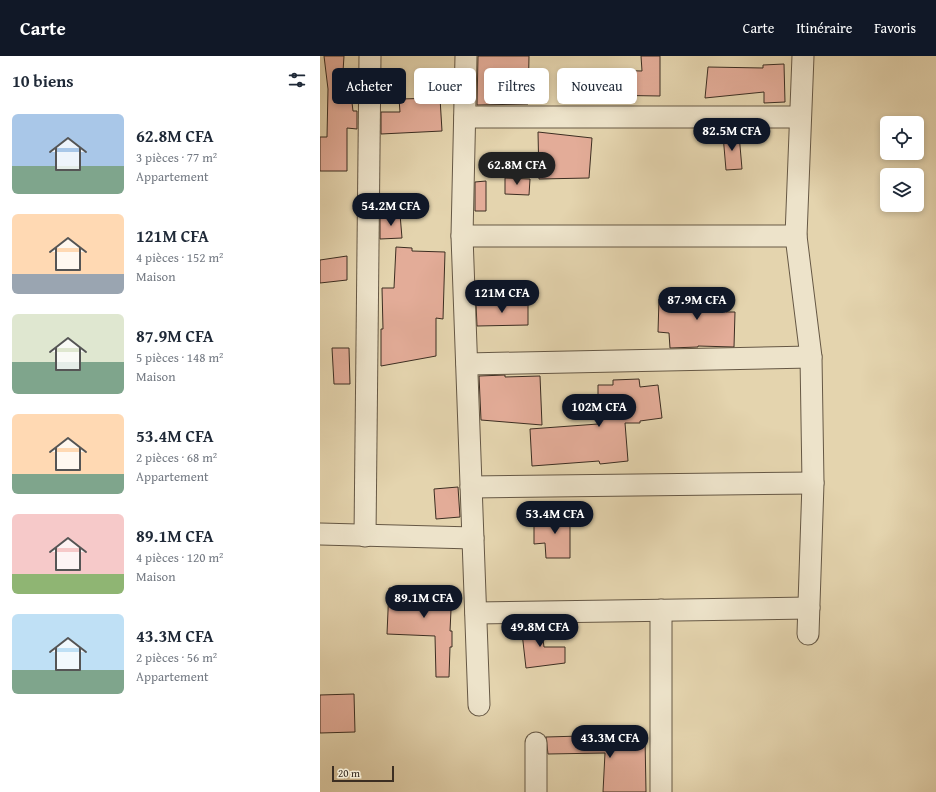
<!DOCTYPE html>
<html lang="fr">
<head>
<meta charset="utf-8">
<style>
	:root { --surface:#fff; --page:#f2f2f3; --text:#1f2937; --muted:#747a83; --accent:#111827 }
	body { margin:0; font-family:"Gentium Book Plus",serif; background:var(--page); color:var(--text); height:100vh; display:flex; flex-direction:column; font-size:15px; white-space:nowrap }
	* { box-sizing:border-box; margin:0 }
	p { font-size:13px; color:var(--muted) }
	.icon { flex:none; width:22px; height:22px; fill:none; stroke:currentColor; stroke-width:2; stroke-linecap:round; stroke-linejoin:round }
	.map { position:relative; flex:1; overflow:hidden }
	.side { display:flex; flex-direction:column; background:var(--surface); width:320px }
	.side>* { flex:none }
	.top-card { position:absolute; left:12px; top:12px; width:380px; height:36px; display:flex; gap:8px }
	.controls { position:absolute; left:560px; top:60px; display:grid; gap:8px }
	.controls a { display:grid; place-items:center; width:44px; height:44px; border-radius:6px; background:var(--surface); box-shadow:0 2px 6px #0003; font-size:20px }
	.scale { position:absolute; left:12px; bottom:10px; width:62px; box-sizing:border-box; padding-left:4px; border:2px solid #3c2e22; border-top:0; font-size:11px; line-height:14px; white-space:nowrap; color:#3c2e22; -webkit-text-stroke:3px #ede3ca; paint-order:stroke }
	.price { position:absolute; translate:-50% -34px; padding:0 9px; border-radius:14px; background:var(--accent); color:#fff; font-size:13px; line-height:26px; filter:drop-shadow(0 1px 2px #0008) }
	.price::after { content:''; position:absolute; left:50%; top:24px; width:12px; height:9px; margin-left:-6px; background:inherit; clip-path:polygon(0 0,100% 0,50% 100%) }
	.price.active { background:#222; color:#fff }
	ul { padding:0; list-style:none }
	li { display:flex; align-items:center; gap:12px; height:100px; padding:0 12px }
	li span { display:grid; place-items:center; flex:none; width:112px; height:80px; border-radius:6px; color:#555 }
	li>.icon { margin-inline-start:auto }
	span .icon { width:48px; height:48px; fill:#fffc; stroke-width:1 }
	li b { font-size:17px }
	h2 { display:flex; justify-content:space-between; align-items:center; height:48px; padding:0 12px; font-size:17px }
	.tag { padding:0 14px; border-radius:6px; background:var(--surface); box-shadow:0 2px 6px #0003; font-size:14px; line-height:36px }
	.tag.active { background:var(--accent); color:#fff }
	header { display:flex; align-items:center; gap:24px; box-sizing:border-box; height:56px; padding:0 20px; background:var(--accent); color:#fff }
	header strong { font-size:19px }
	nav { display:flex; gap:22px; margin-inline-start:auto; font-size:14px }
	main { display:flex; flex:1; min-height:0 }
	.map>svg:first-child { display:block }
	.building { fill:#e3ac98; stroke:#3c2e22 }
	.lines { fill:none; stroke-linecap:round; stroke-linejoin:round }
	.minor-casing { stroke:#665845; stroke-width:23 }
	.minor { stroke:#ede3ca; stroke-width:21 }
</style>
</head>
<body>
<header>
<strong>Carte</strong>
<nav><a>Carte</a><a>Itinéraire</a><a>Favoris</a></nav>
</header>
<main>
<section class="side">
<h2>10 biens<svg class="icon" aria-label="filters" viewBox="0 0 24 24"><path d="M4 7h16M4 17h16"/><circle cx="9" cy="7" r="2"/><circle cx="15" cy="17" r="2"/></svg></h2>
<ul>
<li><span style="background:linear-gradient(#a9c7e8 65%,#7fa58c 0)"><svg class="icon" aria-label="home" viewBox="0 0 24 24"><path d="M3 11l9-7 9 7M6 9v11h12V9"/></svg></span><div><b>62.8M CFA</b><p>3 pièces · 77 m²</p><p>Appartement</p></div></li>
<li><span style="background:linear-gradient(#ffd9b3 75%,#9aa5b1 0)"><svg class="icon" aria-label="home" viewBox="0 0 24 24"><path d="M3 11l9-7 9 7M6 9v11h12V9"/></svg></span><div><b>121M CFA</b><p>4 pièces · 152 m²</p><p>Maison</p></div></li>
<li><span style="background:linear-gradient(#dfe7d0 60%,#7fa58c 0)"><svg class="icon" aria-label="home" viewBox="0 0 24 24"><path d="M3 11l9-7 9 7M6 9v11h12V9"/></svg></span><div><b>87.9M CFA</b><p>5 pièces · 148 m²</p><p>Maison</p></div></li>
<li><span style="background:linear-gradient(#ffd9b3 75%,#7fa58c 0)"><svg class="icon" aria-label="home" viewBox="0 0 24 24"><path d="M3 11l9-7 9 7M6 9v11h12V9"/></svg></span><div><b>53.4M CFA</b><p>2 pièces · 68 m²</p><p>Appartement</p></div></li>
<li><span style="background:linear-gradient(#f6c9c9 75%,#8fb573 0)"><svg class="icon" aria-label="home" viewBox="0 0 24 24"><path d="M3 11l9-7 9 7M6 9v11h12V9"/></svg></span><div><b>89.1M CFA</b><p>4 pièces · 120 m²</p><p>Maison</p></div></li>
<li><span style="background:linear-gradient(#bfe0f5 70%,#7fa58c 0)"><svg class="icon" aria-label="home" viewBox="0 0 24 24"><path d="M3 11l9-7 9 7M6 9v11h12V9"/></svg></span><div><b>43.3M CFA</b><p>2 pièces · 56 m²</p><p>Appartement</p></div></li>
</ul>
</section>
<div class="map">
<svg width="616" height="736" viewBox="0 0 616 736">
	<rect width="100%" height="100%" fill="#e4d4ae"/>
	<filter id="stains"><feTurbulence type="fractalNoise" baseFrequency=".005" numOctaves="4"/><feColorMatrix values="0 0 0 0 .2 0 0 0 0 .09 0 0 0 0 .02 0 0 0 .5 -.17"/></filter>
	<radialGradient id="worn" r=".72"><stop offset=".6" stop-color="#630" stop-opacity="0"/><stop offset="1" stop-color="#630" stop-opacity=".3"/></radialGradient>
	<!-- building -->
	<g class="building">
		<path d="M4,0H24L22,31L30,30L33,55H37V73L27,72V115H0V81H7L8,33Z"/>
		<path d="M158,0H209L208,48L157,49Z"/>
		<path d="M321,0H340V40L277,39V14L322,15Z"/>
		<path d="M464,8L465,46L444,47V36L385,42L388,11L443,12V9Z"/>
		<path d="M120,42L122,75L61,78V56H80L79,43Z"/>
		<path d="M218,76L272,82L269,122L219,123Z"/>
		<path d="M419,78L422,113L406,114L403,79Z"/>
		<path d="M185,122L210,123L209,139L185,138Z"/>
		<path d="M166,125V155H155V126Z"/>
		<path d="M80,158L82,182L60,183V159Z"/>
		<path d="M76,191L92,192V195L125,196L123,263L116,262V300L61,310V273H63L62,232H74Z"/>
		<path d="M27,200V224L0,227V204Z"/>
		<path d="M404,237L406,256H415L414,291L378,290V291L350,292L349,277L338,276L339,243Z"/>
		<path d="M208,247V269L157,270L156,248Z"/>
		<path d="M12,292H29L30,328H14Z"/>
		<path d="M185,319V321L220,320L222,369L161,364L159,320Z"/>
		<path d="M319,323L320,331L338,329L342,362L320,365V367H305L308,405L280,408L279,405L212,410L210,373L278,368V329H293V324Z"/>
		<path d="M138,431L140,461L116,463L114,433Z"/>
		<path d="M230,455H250V502H226L225,487L214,488V467H230Z"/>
		<path d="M69,532L132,533L130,575H132V591H130L129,621H116L115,580L67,578Z"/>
		<path d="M201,568H221L224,591H245V607L206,612Z"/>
		<path d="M34,638L35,676L0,677V639Z"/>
		<path d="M261,680V682L325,680L326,736H283L285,697L228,698L226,681Z"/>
	</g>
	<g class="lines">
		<!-- minor casing -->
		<g class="minor-casing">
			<g id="minor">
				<path d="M146,0L142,180L159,649"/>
				<path d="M483,0L476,180L491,301L493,427L488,578"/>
				<path d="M145,61H480"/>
				<path d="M142,180H476"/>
				<path d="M147,308L491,301"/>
				<path d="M151,431L493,427"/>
				<path d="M0,478L153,482"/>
				<path d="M45,480L50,0"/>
				<path d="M156,557L489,552"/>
				<path d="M216,736V687"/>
				<path d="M341,736V554"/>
			</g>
		</g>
		<!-- minor -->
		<use href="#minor" class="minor"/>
	</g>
	<rect width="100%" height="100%" filter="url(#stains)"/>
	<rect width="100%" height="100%" fill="url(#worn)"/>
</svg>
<div class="controls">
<a><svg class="icon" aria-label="locate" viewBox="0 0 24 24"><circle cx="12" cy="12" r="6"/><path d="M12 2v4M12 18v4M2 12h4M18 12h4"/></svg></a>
<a><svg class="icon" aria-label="layers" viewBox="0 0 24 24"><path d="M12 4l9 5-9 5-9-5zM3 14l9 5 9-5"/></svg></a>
</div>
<div class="scale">20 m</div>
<b class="price" style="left:412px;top:96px">82.5M CFA</b>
<b class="price active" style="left:197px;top:130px">62.8M CFA</b>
<b class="price" style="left:71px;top:171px">54.2M CFA</b>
<b class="price" style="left:182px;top:258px">121M CFA</b>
<b class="price" style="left:377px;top:265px">87.9M CFA</b>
<b class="price" style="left:279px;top:372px">102M CFA</b>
<b class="price" style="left:235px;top:479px">53.4M CFA</b>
<b class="price" style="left:104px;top:563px">89.1M CFA</b>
<b class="price" style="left:220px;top:592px">49.8M CFA</b>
<b class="price" style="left:290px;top:703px">43.3M CFA</b>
<div class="top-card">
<a class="tag active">Acheter</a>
<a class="tag">Louer</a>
<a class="tag">Filtres</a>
<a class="tag">Nouveau</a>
</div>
</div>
</main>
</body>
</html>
